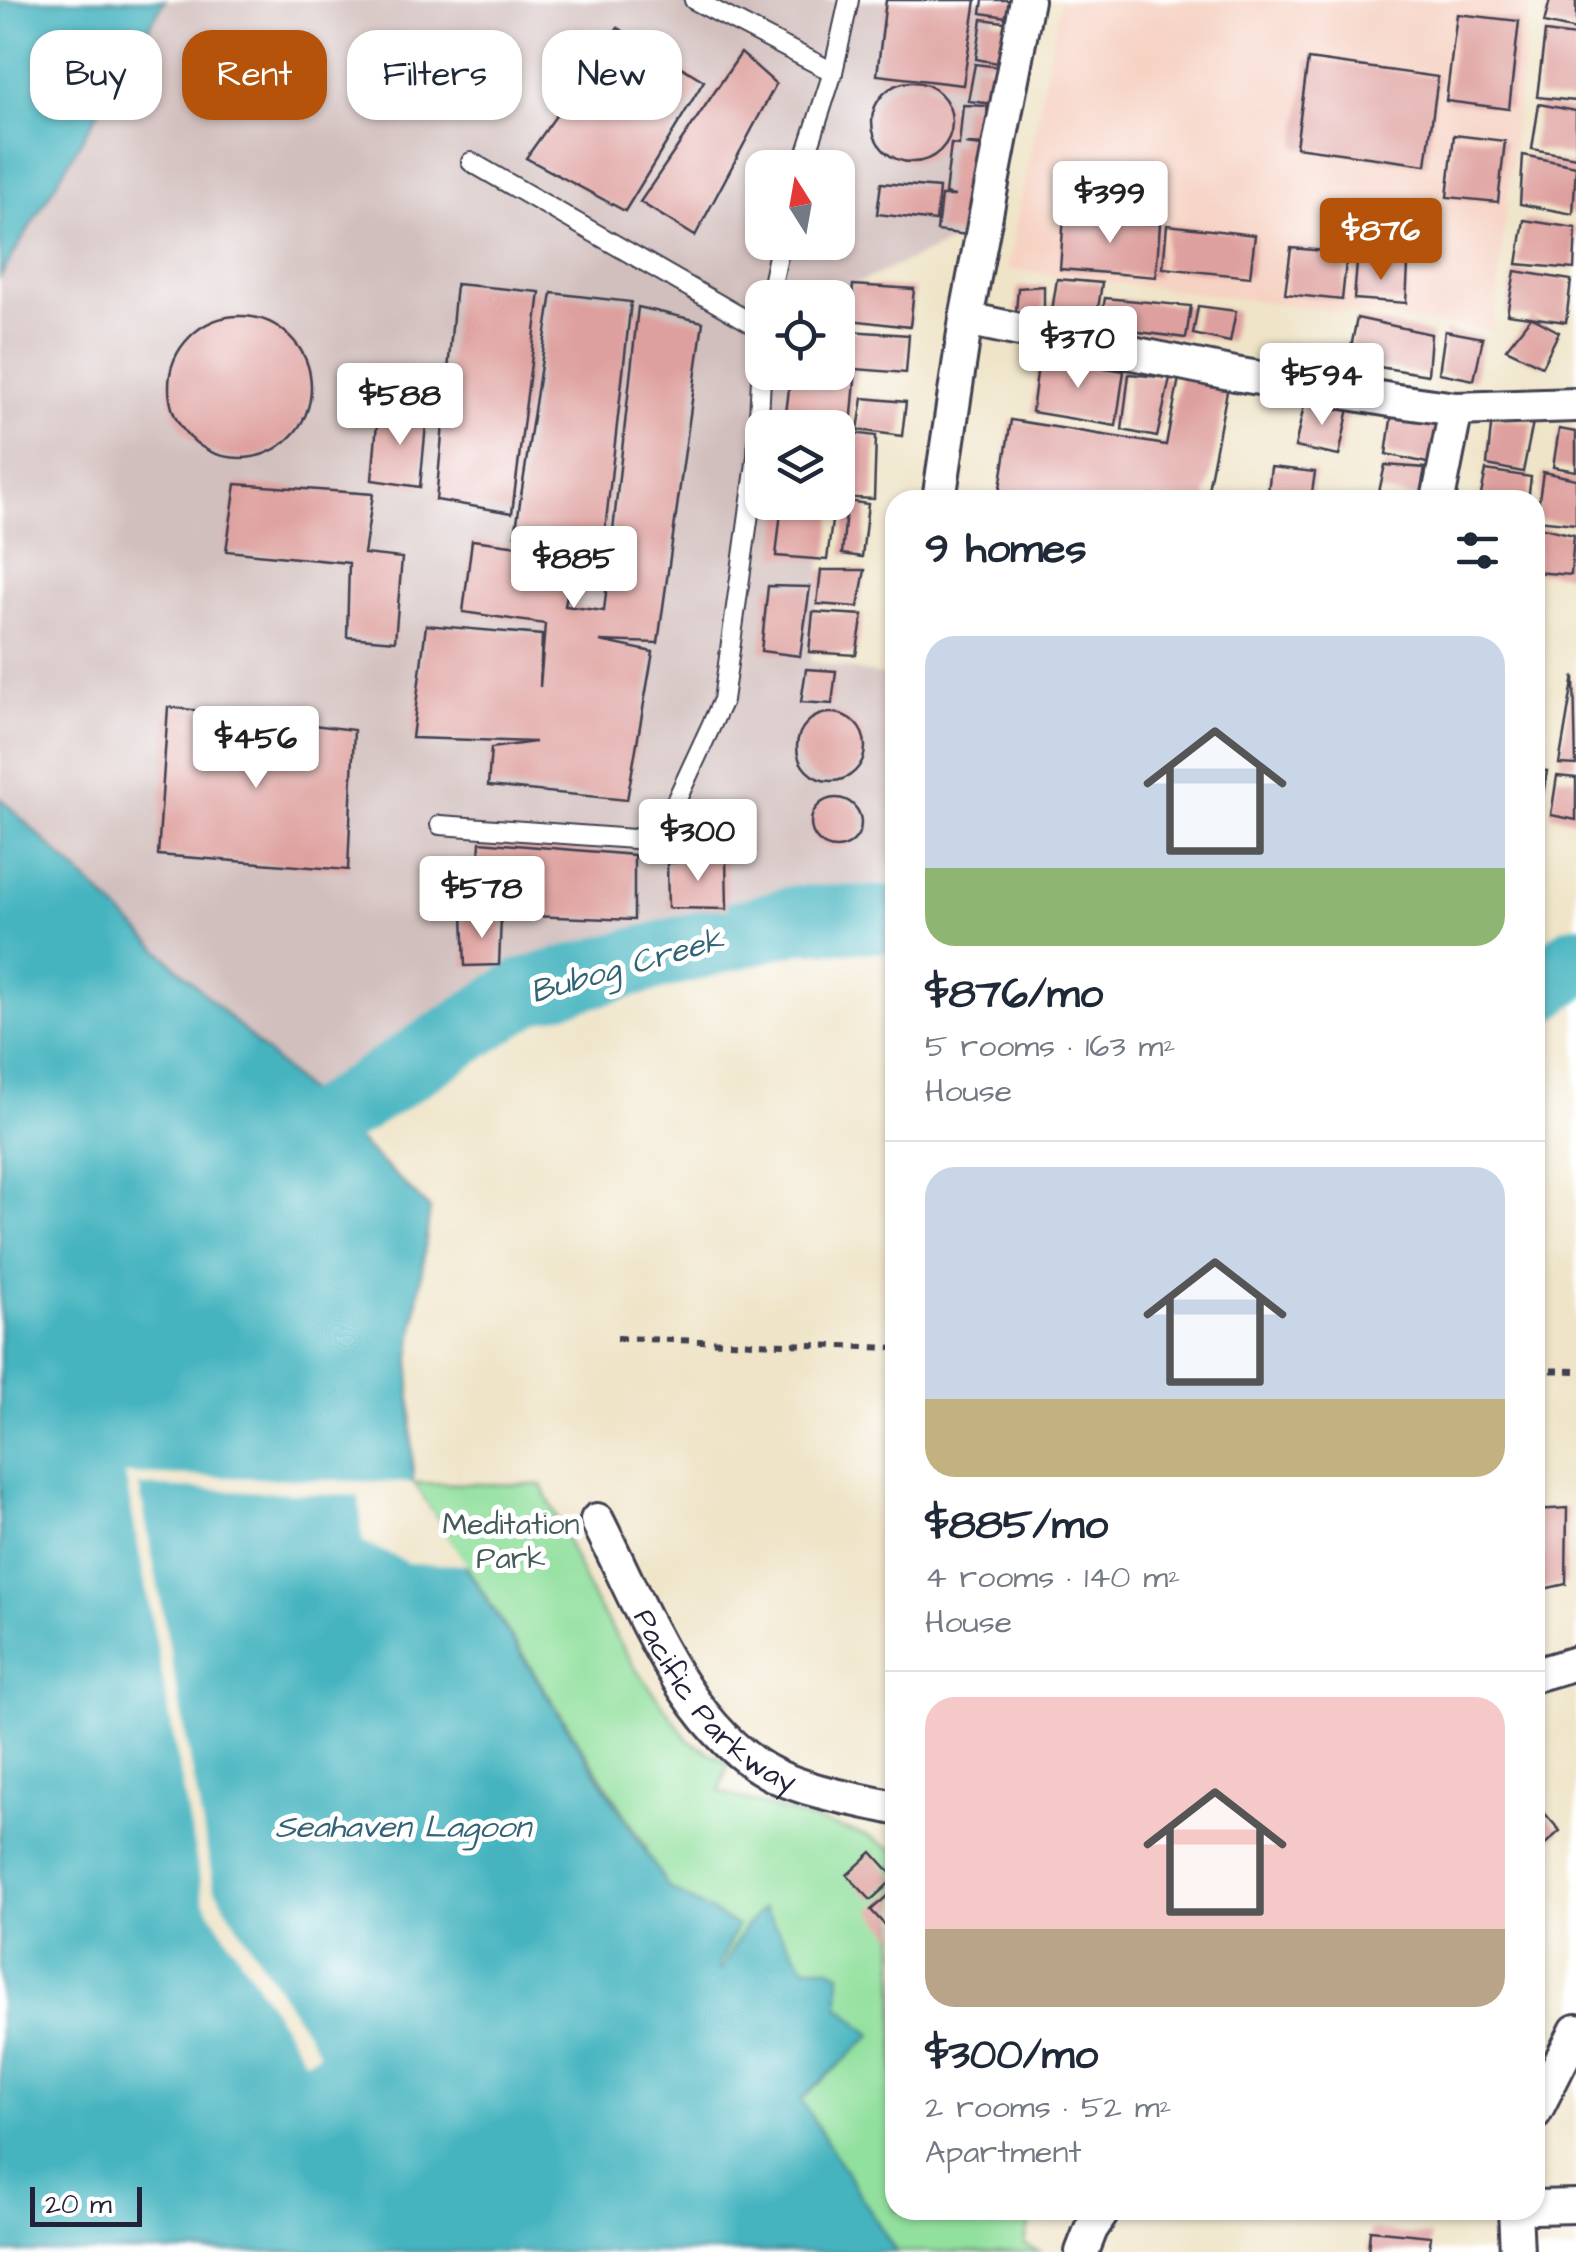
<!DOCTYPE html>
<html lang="en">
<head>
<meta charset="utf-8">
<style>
	:root { --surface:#fff; --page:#f6f6f7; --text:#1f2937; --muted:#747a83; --line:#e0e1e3; --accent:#b45309 }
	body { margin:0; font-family:"Architects Daughter",sans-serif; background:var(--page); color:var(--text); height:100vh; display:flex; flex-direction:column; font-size:38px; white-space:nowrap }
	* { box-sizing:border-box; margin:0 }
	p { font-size:32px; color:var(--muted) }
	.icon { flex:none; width:55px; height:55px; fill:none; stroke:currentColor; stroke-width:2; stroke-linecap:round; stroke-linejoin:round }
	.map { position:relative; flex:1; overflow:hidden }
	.panel { position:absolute; left:885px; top:490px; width:660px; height:1730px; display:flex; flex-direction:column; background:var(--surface); border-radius:30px; box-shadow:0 2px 8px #0004 }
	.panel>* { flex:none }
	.hud { position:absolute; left:30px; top:30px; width:705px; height:90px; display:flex; gap:20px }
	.needle { width:65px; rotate:349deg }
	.buttons { position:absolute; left:745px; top:150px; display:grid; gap:20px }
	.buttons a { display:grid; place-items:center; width:110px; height:110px; border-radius:20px; background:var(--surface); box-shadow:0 2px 8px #0004; font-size:50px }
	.scale { position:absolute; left:30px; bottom:25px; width:112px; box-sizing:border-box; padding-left:10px; border:5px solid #22223b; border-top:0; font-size:28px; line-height:35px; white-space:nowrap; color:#22223b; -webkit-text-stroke:8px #fff; paint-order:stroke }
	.price { position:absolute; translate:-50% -85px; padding:0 22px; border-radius:10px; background:#fff; color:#222; font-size:32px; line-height:65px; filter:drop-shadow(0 2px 5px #0008) }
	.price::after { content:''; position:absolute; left:50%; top:60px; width:30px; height:22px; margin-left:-15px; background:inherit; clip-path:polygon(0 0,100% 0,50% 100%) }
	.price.selected { background:var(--accent); color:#fff }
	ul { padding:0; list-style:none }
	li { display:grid; align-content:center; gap:20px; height:530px; padding:0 40px }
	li+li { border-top:2px solid var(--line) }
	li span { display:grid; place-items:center; height:310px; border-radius:30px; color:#555 }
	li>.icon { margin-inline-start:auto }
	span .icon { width:180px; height:180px; fill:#fffc; stroke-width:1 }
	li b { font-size:42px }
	h2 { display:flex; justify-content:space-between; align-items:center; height:120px; padding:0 40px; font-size:42px }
	.pill { padding:0 35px; border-radius:30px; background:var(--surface); box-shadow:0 2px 8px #0004; font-size:35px; line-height:90px }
	.pill.selected { background:var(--accent); color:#fff }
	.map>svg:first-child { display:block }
	.built { fill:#f6d2c3 }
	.industrial { fill:#d1bfbd; fill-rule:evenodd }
	.green { fill:#92e09e; stroke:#5a816c; stroke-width:2.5 }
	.water { fill:#45b4bf; stroke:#346b7d; stroke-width:2.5 }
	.pier { fill:#efe4c8 }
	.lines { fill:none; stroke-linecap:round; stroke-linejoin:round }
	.river { stroke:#45b4bf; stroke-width:68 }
	.building { fill:#dea09e }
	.service-casing { stroke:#413f50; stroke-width:22 }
	.minor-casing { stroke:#413f50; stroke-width:38 }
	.path { stroke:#413f50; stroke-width:6; stroke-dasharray:8 8; stroke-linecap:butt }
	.service { stroke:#fff; stroke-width:18 }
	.minor { stroke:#fff; stroke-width:32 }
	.labels { text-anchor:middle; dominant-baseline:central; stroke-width:10; stroke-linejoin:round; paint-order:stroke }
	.park-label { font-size:30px; fill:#445b59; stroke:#fff }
	.street-label { font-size:30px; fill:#22223b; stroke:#fff }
	.water-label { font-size:32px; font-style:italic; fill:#326476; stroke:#fff }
</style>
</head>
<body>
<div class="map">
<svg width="1576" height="2252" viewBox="0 0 1576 2252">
	<rect width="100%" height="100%" fill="#fff"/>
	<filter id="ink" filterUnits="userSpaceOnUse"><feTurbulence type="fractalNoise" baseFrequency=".01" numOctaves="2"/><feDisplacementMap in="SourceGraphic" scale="20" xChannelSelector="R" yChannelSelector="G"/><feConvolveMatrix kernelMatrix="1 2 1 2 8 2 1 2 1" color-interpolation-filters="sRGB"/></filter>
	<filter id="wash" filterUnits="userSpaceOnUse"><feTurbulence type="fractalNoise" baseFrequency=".0048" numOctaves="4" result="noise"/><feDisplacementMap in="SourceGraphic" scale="40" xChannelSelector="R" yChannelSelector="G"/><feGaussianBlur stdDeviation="2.25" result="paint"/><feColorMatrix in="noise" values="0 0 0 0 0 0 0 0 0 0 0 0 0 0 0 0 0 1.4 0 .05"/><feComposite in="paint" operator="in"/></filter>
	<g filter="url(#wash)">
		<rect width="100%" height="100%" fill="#efe4c8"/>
		<!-- built -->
		<path class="built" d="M1060,0H1529L1493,331L1007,269Z"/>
		<!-- industrial -->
		<path class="industrial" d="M165,0H998L962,237L853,285L837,427L762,428V502L828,503L810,661L895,678V831L886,881L526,991L332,1116L0,797V277ZM762,168H838V242H762ZM762,298H838V372H762Z"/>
		<!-- green -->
		<path class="green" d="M413,1483L542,1485L592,1597L634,1666L689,1741L728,1763L720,1792L867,1836L895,1850V2210H1039L1029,2224L1025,2244L1039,2252H893L649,1876L646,1847Z"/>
		<!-- water -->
		<g class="water">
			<path d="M0,0H165L0,277Z"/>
			<path d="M0,798L430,1209L410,1359L413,1483L668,1887L737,1926L718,1967L720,1971L745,1927L763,1908L805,1967H828L840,1973L839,2006L872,2035L801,2100L896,2252H0Z"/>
		</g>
		<!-- pier -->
		<path class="pier" d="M125,1474L413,1483L467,1565L409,1563L363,1542L359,1496L139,1486L214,1888L319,2053L305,2060L204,1901Z"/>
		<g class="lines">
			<!-- river -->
			<g class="river">
				<path d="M1535,992L1576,960"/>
				<path d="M332,1116L526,991L797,919H895"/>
			</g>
		</g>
		<g id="blocks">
			<!-- building -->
			<g class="building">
				<path d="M886,0H976L963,85L877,75Z"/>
				<path d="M983,0H1016L1013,18L981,13Z"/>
				<path d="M1550,0H1576V30L1544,23Z"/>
				<path d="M1457,14L1519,21L1509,109L1446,101Z"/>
				<path d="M982,19L1011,23L1003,64L976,59Z"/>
				<path d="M618,28L704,81L625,211L526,158Z"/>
				<path d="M1545,32L1576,36V101L1537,97Z"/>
				<path d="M741,53L776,84L695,236L640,202Z"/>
				<path d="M1308,59L1438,77L1426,165L1296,147Z"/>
				<path d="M975,64L999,67L995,104L968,101Z"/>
				<circle cx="912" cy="122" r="40"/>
				<path d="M1539,104L1576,111V157L1532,149Z"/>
				<path d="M963,105L987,106L991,145L965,144L990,147L975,236L937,231L941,196H955L945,194L951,144L959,145Z"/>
				<path d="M1454,135L1505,141L1498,202L1447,197Z"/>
				<path d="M1523,155L1576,166L1573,214L1520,204Z"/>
				<path d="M881,183L939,188L936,221L877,214Z"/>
				<path d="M1064,216L1160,224L1156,277L1060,269Z"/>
				<path d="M1524,220L1576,228L1574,269L1517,264Z"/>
				<path d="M1167,225L1255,235L1250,277L1163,268Z"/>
				<path d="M1291,248L1347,253L1342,300L1285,294Z"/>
				<path d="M1357,263L1408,266L1406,303L1354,299Z"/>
				<path d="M1515,271L1571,280L1566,322L1507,314Z"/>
				<path d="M1057,279L1102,283L1096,322L1051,317Z"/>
				<path d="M456,284L540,292L512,513L436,500Z"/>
				<path d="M853,285L914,289L910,327L850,320Z"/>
				<path d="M1044,286V315L1016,312L1018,288Z"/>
				<path d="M552,293L631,302L603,548L515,535Z"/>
				<path d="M1105,298L1191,306L1186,338L1100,327Z"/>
				<path d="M1198,306L1236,311L1230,342L1193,334Z"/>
				<path d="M638,307L703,322L658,643L600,641L653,652L627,800L488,786L491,748L535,742L412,738L426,625L542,635L540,687L545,624L463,612L472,540L574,553L565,606L604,611Z"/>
				<circle cx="240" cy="387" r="71"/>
				<path d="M1531,317L1559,332L1542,366L1506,349Z"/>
				<path d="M1357,318L1431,334L1428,375L1348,362Z"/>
				<path d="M848,331L909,335L906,373L856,369L851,426L785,422L791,372H838V366L844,367Z"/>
				<path d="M1445,331L1483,338L1474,380L1439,373Z"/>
				<path d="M1039,357L1124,371L1116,426L1032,412Z"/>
				<path d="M1180,373L1228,386L1206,500H998L1011,420L1166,445Z"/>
				<path d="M1129,374L1170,378L1157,437L1122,430Z"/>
				<path d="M863,398L906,402L902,436L858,430Z"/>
				<path d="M1305,401L1349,408L1339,456L1295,447Z"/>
				<path d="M378,412L427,414L420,487L372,480Z"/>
				<path d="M1392,413L1442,418L1436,465L1386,454Z"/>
				<path d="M1492,417L1533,422L1523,472L1487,465Z"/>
				<path d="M1559,429L1576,432V471L1553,467Z"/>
				<path d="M838,431L876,436L874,499L838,497Z"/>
				<path d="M1385,465L1425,468L1419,499L1379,492Z"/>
				<path d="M1271,467L1315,472L1311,500H1267Z"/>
				<path d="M1486,470L1531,477L1528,500H1480Z"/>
				<path d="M1543,472L1576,479V524L1536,520Z"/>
				<path d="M236,484L373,494L364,554L402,558L395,641L347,637L349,563L226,551Z"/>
				<path d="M847,501L868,504L862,557L842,554Z"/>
				<path d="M782,502L834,506L827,560L776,556Z"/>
				<path d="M1539,527L1574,535L1571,575L1535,572Z"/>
				<path d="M821,570H865L858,607L817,604Z"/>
				<path d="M768,586L810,587L800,656L761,651Z"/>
				<path d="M813,612L863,615L856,655L809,652Z"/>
				<path d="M806,669L836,671L832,704L801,702Z"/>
				<path d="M1574,676L1576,765L1559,764Z"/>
				<path d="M168,707L354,730L348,870L158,855Z"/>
				<circle cx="831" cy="747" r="34"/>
				<path d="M1535,770L1547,771L1537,829H1535Z"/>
				<path d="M1557,776L1576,778V820L1551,815Z"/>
				<circle cx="836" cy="823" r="25"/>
				<path d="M480,842L634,855V920L476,914Z"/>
				<path d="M726,858L727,909L668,908L667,863Z"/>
				<path d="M463,915L501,918L499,965L465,966Z"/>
				<path d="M1567,1508L1566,1584L1535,1591V1510Z"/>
				<path d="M1535,1802L1560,1831L1535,1853Z"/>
				<path d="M872,1852L895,1878L871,1900L847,1875Z"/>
				<path d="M895,1889V1936L871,1910Z"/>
				<path d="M1370,2230L1431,2236L1429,2252H1368Z"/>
			</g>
		</g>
	</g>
	<g filter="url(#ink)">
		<use href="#blocks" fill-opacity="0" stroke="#413f50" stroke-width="2.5"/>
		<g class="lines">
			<!-- service casing -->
			<g class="service-casing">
				<g id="service">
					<path d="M694,0L833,72"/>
					<path d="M471,162L762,329"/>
					<path d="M802,168L833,72L849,0"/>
					<path d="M769,298L781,242"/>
					<path d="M440,825L634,839L663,829L723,700L757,456L762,359"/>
				</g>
			</g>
			<!-- minor casing -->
			<g class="minor-casing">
				<g id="minor">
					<path d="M966,319L1235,374L1391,400L1456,409L1576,405"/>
					<path d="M939,500L966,319L1027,0"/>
					<path d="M1438,500L1456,409"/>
					<path id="s1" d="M597,1520C640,1604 686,1733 776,1776C812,1793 856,1799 895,1808"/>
					<path d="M1535,1675L1576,1663"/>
					<path d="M1535,2112L1576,2031"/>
					<path d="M1535,2207L1576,2206"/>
					<path d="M1515,2210L1517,2252"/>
					<path d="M1082,2252L1091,2229L1104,2210"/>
				</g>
			</g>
			<!-- path -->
			<g class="path">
				<path d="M617,1338L895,1348"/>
				<path d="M1535,1370L1576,1371"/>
			</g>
			<!-- service -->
			<use href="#service" class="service"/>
			<!-- minor -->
			<use href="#minor" class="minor"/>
		</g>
	</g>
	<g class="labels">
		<!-- park labels -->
		<g class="park-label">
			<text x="511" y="1525">Meditation<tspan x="511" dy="34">Park</tspan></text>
		</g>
		<!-- street labels -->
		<g class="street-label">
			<text stroke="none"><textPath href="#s1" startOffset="220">Pacific Parkway</textPath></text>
		</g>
		<!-- water labels -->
		<g class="water-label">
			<text transform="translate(627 966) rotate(-16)">Bubog Creek</text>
			<text x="403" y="1827">Seahaven Lagoon</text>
		</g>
	</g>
</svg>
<div class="buttons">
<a><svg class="needle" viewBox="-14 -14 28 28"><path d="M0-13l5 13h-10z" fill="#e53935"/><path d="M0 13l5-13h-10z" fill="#747a83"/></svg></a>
<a><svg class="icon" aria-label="locate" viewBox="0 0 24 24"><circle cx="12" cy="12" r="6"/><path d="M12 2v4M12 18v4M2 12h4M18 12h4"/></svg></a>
<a><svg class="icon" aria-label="layers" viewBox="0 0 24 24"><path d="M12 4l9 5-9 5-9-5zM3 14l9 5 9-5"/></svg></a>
</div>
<div class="scale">20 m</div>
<b class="price" style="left:1110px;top:246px">$399</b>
<b class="price selected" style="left:1381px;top:283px">$876</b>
<b class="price" style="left:1078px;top:391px">$370</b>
<b class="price" style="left:1322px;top:428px">$594</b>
<b class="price" style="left:400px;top:448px">$588</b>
<b class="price" style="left:574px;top:611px">$885</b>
<b class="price" style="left:256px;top:791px">$456</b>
<b class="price" style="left:698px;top:884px">$300</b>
<b class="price" style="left:482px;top:941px">$578</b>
<div class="hud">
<a class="pill">Buy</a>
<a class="pill selected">Rent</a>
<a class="pill">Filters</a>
<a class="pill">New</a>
</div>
<section class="panel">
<h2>9 homes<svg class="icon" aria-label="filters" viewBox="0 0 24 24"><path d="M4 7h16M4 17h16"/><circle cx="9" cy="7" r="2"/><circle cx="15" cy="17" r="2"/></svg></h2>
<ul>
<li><span style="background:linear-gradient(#c9d6e8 75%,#8fb573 0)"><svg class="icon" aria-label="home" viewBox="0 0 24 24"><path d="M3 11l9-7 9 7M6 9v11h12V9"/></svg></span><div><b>$876/mo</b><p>5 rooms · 163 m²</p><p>House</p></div></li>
<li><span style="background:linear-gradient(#c9d6e8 75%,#c2b280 0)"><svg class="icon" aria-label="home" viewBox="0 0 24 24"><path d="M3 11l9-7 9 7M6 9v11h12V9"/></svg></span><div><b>$885/mo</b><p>4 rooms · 140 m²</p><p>House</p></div></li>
<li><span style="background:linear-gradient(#f6c9c9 75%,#b9a48a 0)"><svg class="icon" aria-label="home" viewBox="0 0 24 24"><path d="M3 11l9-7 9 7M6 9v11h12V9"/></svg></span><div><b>$300/mo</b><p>2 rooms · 52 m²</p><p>Apartment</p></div></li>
</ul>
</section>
</div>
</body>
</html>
